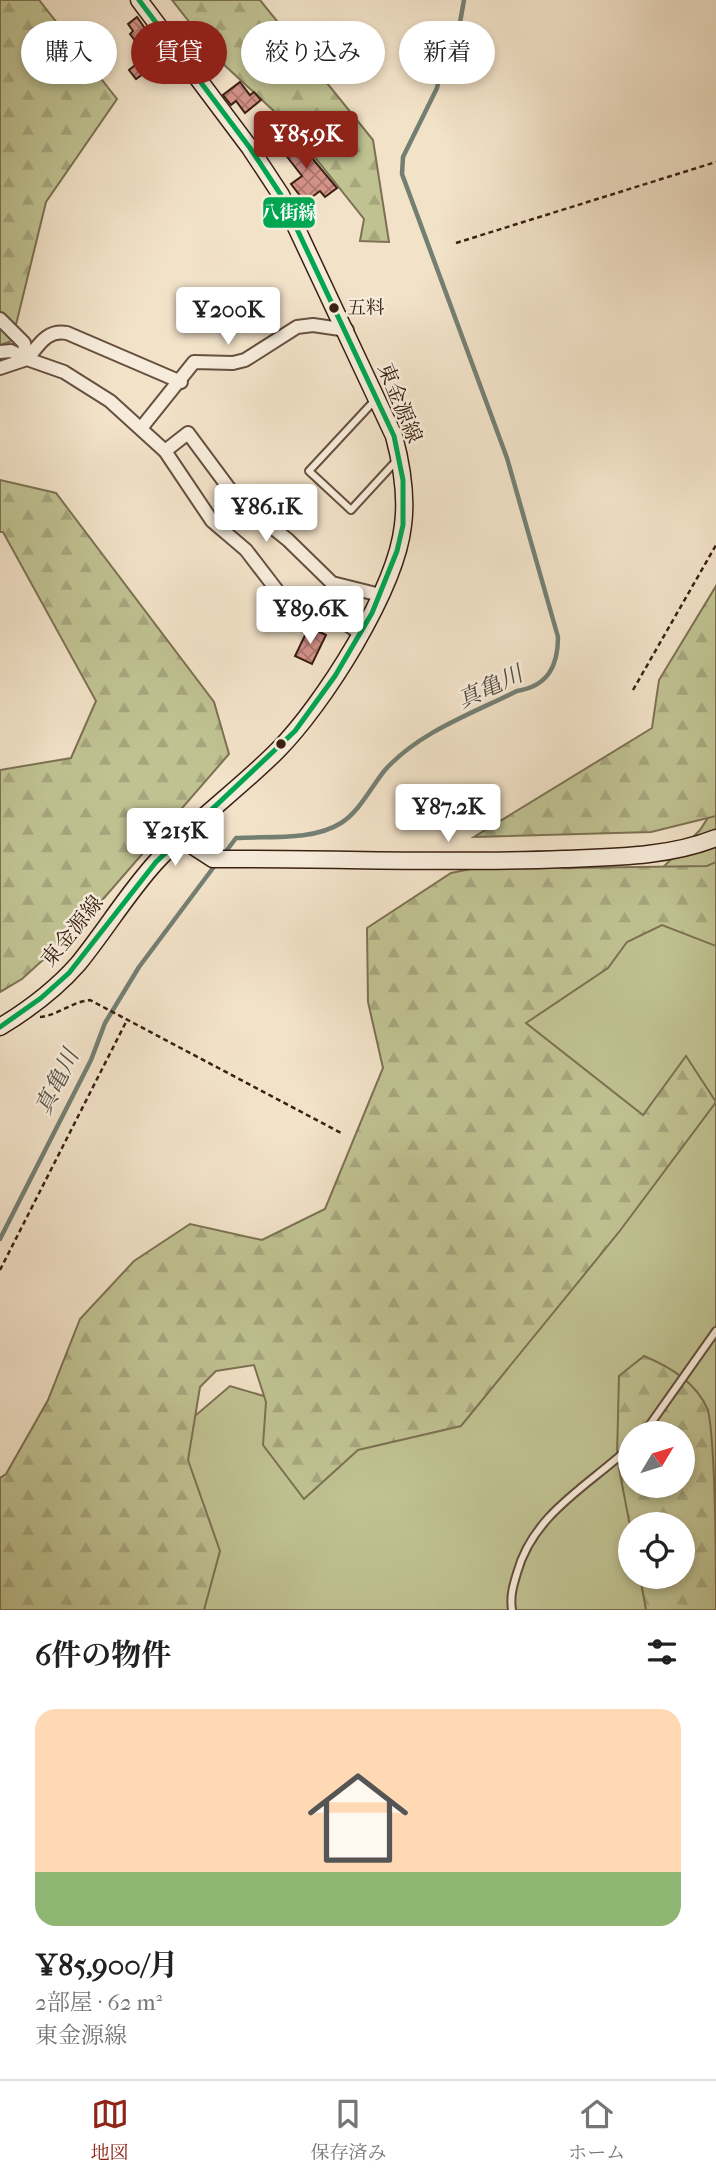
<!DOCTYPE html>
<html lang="ja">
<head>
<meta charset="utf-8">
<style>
	:root { --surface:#fff; --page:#f2f2f2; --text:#222; --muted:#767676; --line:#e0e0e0; --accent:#8f2418 }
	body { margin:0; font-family:"IM FELL French Canon","Noto Serif JP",serif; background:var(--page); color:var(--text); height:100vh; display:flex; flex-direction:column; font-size:26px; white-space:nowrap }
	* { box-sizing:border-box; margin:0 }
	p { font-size:23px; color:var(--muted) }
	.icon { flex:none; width:38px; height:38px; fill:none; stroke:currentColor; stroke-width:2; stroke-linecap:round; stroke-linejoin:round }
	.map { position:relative; height:1610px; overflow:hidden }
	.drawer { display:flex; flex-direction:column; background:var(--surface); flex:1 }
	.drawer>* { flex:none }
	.banner { position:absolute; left:21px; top:21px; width:676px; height:63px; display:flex; gap:14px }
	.needle { width:46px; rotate:52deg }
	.fabs { position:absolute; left:618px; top:1421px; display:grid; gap:14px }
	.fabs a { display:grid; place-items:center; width:77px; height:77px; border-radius:50%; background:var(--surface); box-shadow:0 4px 10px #0003; font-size:35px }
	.price { position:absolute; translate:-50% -60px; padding:0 16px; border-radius:7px; background:#fff; color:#222; font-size:23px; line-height:46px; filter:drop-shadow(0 2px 4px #0008) }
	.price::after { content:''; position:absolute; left:50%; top:42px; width:21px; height:16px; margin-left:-10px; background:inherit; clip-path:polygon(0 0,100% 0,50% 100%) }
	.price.active { background:var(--accent); color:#fff }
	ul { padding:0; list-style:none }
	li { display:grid; align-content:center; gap:14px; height:371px; padding:0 35px }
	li+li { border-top:2px solid var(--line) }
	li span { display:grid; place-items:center; height:217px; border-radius:21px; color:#555 }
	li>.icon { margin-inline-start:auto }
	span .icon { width:126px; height:126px; fill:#fffc; stroke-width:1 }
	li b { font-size:30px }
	h2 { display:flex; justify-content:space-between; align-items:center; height:84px; padding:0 35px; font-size:30px }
	.chip { padding:0 24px; border-radius:32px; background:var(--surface); box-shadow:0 4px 10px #0003; font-size:24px; line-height:63px }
	.chip.active { background:var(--accent); color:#fff }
	.tabs { display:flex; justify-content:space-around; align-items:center; height:98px; border-top:2px solid var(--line); background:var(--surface); font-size:19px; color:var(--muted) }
	.tabs a { display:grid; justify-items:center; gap:4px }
	.tabs .active { color:var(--accent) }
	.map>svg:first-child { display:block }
	.green { fill:#c0c292; stroke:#7c7152; stroke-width:2; fill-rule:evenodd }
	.forest { fill:url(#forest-firs); stroke:#7c7152; stroke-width:2; fill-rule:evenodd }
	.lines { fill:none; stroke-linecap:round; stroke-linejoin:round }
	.stream { stroke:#747f73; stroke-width:4.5 }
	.building { fill:url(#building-cross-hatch); stroke:#392012; stroke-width:2 }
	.lane-casing { stroke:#675040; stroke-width:10 }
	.street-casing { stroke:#675040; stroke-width:16 }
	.secondary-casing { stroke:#392012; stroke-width:19 }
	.path { stroke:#392012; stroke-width:2.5; stroke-dasharray:5 3.5; stroke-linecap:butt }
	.lane { stroke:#f7ecdb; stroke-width:6 }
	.street { stroke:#f7ecdb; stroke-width:12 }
	.secondary { stroke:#f7ecdb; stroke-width:16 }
	.bus-1-casing { stroke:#f7ecdb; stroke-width:10 }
	.bus-1 { stroke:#00a651; stroke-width:5 }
	.bus-dot { fill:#392012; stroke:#f7ecdb; stroke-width:2.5 }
	.labels { text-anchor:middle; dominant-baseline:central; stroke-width:5; stroke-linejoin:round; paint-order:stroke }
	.bus-label { font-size:19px; fill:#392012; stroke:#f7ecdb; text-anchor:start }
	.street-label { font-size:21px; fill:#392012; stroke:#f7ecdb }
	.water-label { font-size:23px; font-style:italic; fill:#564f43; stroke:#f7ecdb }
	.line-badge { stroke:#f7ecdb; stroke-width:2.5 }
	.badge-label { font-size:19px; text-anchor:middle; font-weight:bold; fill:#fff }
</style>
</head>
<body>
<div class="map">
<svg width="716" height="1610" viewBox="0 0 716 1610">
	<defs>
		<pattern id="forest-firs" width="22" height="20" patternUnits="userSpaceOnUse" patternTransform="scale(1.75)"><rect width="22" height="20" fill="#c0c292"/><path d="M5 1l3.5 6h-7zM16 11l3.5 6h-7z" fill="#a6a67d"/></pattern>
		<pattern id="building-cross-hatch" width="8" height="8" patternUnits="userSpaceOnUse" patternTransform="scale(1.75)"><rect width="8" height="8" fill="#d49289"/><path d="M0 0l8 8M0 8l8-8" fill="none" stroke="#ad776f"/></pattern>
	</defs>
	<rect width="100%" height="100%" fill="#f2e2c8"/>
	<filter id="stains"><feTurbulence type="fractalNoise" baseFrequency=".00286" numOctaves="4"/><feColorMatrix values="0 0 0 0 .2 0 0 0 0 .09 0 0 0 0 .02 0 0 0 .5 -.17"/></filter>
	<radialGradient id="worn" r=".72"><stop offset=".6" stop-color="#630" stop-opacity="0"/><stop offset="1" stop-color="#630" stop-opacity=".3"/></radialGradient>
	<!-- green -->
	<path class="green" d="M716,805V1610H78L148,1456L230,1386L348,1421L499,1033L700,830ZM630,1433H682V1486H630ZM630,1524H682V1577H630Z"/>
	<!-- forest -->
	<g class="forest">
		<path d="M0,0H39L117,99L46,202L12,341L0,345Z"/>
		<path d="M172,0H260L373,140L389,242L360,241L364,219L290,126L220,61Z"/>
		<path d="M0,480L56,493L214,702L229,754L78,928L22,979L0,992V770L71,758L96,701L3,532H0Z"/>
		<path d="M716,586V816L651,832L474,837L652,728L659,680Z"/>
		<path d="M716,862V946L662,925L627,942L608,968L526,1023L643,1115L686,1056L716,1102L619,1232L461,1426L358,1450L304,1499L263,1445L266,1402L254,1365L216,1371L200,1387L188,1460L220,1551L204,1610H0V1478L6,1474L48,1400L80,1319L134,1261L190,1224L262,1240L325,1209L383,1068L368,1002L367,928L451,873L495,864L569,868L707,866Z"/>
		<path d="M644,1356C670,1367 696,1382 708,1410C716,1448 716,1563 716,1610H646L640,1577H682V1524L630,1526L617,1458L619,1376ZM630,1433H682V1486H630Z"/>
	</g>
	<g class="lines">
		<!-- stream -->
		<g class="stream">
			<path d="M224,854L236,838C268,836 313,841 341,823C360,811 371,787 385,770C419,732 473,713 517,691C548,686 558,666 558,637L507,458L402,174L403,157L437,88L441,71L459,28L464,0"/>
			<path d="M0,1239L91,1060L105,1023L139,967L216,864"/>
		</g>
	</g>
	<!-- building -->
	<g class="building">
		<path d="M137,17L173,68L159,78L151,68L136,79L129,70L147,56L130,34L133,31L128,24Z"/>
		<path d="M240,82L250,95L254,92L261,100L245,113L236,101L231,105L223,95Z"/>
		<path d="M292,134L337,188L325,197L320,191L305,202L291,184L302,176L278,145Z"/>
		<path d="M309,627L326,635L312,664L295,656Z"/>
	</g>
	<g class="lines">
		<!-- lane casing -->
		<g class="lane-casing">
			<g id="lane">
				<path d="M376,399L309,471L351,510L397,460"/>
				<path d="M644,1433L716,1331"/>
				<path d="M512,1610C510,1596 513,1586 517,1573C533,1514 588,1486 630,1447"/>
			</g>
		</g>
		<!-- street casing -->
		<g class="street-casing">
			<g id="street">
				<path d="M0,319L24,343L27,359L11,351L0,352"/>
				<path d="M27,359C39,345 47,329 67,333L181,382"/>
				<path d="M0,368L27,359L64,372L110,401L165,451L212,521L246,550L279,593L303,609L348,625L360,633"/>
				<path d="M142,427L194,362L233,363L245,360L297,327L313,325L347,330"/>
				<path d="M165,451L188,433L237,499L288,540L332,583L380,595"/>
			</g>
		</g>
		<!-- secondary casing -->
		<g class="secondary-casing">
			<g id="secondary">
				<path d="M179,837L213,859C330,858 447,864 564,859C615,857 668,857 716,838"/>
				<path d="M0,1027C28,1010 56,989 78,964C105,931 127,894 156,862C193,822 238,790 277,751C323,705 396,590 403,525C407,495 402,466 394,436L281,195L250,148L139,0"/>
			</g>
		</g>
		<!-- path -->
		<g class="path">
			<path d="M456,243L716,162"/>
			<path d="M633,690L716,545"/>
			<path d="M40,1017C59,1015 71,1002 90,1000L343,1134"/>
			<path d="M0,1270L127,1020"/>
		</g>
		<!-- lane -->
		<use href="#lane" class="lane"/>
		<!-- street -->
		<use href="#street" class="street"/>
		<!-- secondary -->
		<use href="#secondary" class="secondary"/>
		<!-- bus-1 casing -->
		<g class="bus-1-casing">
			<path id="bus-1" d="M0,1027L41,998L69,973L156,862L295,731L335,676L372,613L397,551L403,525V480L394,436L281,195L250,148L139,0"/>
		</g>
		<!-- bus-1 -->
		<use href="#bus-1" class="bus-1"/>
	</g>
	<!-- markers -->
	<g class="bus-dot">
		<circle cx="334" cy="308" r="6"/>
		<circle cx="281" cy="744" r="6"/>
	</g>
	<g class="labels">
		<!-- bus labels -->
		<g class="bus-label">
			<text x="347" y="308">五料</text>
		</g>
		<!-- street labels -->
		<g class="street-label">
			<text transform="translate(400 403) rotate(68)">東金源線</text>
			<text transform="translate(72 931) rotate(-51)">東金源線</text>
		</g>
		<!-- water labels -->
		<g class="water-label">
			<text transform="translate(490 687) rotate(-25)">真亀川</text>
			<text transform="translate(57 1082) rotate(-64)">真亀川</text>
		</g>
	</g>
	<rect class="line-badge" x="262" y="196" width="54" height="33" rx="7" fill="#00a651"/>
	<g class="badge-label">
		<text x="289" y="219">八街線</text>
	</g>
	<rect width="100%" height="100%" filter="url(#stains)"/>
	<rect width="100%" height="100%" fill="url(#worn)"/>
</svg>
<div class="fabs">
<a><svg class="needle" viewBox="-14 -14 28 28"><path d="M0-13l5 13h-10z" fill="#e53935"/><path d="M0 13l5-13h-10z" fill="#767676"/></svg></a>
<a><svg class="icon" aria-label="locate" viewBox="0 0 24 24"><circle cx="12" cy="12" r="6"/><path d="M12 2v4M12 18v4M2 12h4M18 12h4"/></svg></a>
</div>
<b class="price active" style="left:306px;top:171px">¥85.9K</b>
<b class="price" style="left:228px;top:347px">¥200K</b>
<b class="price" style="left:266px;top:544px">¥86.1K</b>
<b class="price" style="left:310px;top:646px">¥89.6K</b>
<b class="price" style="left:448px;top:844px">¥87.2K</b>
<b class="price" style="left:175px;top:868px">¥215K</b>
<div class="banner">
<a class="chip">購入</a>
<a class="chip active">賃貸</a>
<a class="chip">絞り込み</a>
<a class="chip">新着</a>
</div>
</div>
<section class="drawer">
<h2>6件の物件<svg class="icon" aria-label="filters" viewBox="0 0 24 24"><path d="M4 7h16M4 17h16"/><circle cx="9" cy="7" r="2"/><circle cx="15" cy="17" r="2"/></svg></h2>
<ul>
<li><span style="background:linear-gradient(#ffd9b3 75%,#8fb573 0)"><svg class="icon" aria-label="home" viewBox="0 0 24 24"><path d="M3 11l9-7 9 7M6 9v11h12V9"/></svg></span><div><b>¥85,900/月</b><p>2部屋 · 62 m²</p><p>東金源線</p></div></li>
</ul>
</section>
<nav class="tabs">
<a class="active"><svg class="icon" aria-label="map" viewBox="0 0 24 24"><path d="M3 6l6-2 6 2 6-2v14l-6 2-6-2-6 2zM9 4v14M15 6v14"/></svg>地図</a>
<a><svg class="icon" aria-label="saved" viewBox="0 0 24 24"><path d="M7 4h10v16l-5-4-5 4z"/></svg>保存済み</a>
<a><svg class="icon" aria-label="home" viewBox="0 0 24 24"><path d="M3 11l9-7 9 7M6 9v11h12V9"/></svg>ホーム</a>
</nav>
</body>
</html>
